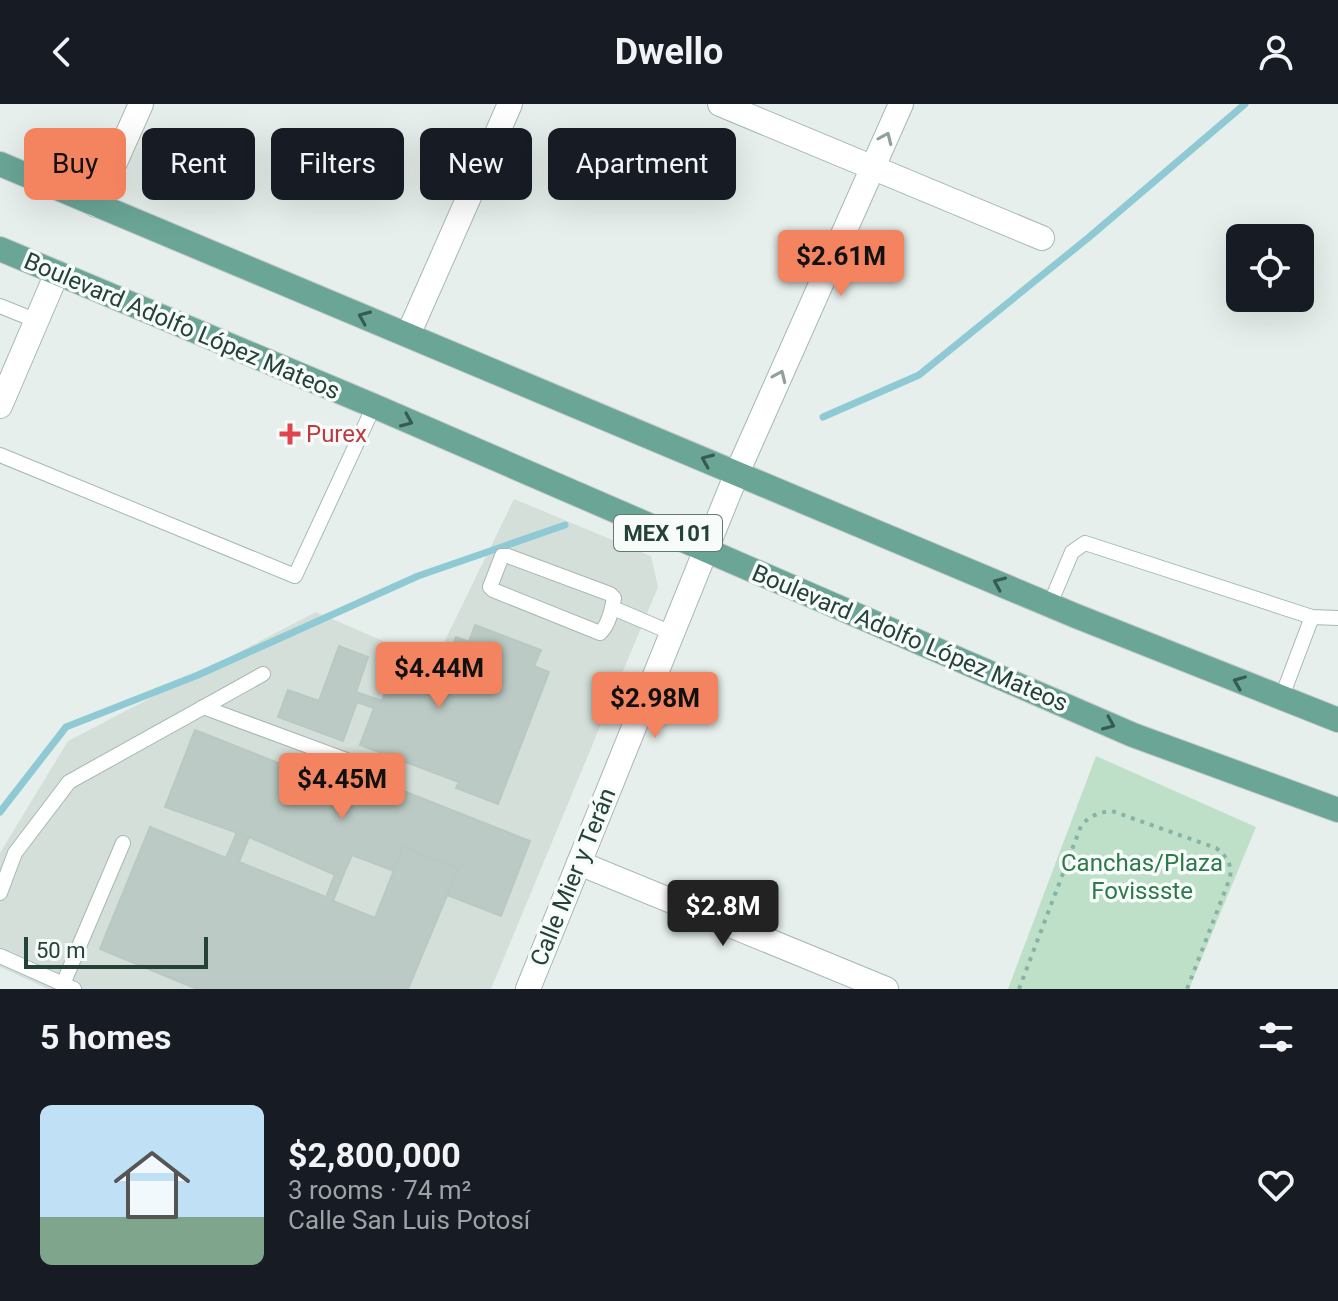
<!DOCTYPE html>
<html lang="en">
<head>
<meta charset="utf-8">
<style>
	:root { --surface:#171b24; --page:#242831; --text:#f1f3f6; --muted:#9ea1a6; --line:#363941; --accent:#f4845f }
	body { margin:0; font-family:Roboto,sans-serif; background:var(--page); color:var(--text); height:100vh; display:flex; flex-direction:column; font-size:30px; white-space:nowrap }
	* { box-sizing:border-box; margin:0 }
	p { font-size:26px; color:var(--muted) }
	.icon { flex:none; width:44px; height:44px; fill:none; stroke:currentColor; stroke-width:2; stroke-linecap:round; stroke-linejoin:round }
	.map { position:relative; height:885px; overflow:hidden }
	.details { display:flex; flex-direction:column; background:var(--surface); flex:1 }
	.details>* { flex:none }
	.top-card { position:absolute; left:24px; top:24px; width:800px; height:72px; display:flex; gap:16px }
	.tools { position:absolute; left:1226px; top:120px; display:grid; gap:16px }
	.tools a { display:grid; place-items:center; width:88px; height:88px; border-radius:12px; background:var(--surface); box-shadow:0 8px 32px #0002; font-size:40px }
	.scale { position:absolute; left:24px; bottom:20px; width:184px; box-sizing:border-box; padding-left:8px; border:4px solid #24423a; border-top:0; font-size:22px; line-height:28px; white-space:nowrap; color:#24423a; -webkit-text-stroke:6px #f7fbf9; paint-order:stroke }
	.price { position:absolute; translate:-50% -68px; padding:0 18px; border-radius:8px; background:var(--accent); color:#111; font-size:26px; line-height:52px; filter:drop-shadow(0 2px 4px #0008) }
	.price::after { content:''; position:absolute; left:50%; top:48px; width:24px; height:18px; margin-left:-12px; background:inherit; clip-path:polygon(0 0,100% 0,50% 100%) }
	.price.current { background:#222; color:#fff }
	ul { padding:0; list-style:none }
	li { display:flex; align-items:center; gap:24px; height:200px; padding:0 40px }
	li+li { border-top:2px solid var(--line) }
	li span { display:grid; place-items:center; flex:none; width:224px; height:160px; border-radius:12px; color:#555 }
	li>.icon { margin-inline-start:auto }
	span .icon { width:96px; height:96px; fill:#fffc; stroke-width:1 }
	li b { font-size:34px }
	h2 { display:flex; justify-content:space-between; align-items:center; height:96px; padding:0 40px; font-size:34px }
	.tag { padding:0 28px; border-radius:12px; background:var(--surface); box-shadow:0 8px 32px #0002; font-size:28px; line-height:72px }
	.tag.current { background:var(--accent); color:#111 }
	header { display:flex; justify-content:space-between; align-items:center; height:104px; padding:0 40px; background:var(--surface); font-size:36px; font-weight:700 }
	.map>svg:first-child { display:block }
	.built { fill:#d4dfda }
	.green { fill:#bfe0c8 }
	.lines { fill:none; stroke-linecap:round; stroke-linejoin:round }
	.stream { stroke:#8ec9d4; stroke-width:7 }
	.building { fill:#bbcac4; stroke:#b8c9c2; stroke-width:2 }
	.service-casing { stroke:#a8b8b2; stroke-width:16 }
	.minor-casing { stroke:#a8b8b2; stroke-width:26 }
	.tertiary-casing { stroke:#a8b8b2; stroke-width:26 }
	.primary-casing { stroke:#c2cac8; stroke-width:26 }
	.path { stroke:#86b3a5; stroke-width:4; stroke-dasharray:4 6; stroke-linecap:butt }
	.service { stroke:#fff; stroke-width:14 }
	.minor { stroke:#fff; stroke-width:24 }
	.tertiary { stroke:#fff; stroke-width:24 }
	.primary { stroke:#6aa596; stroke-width:24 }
	.oneway { stroke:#92a09c }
	.oneway2 { stroke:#365b51 }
	.health-dot { fill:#e0444e; stroke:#f7fbf9; stroke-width:3 }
	.labels { text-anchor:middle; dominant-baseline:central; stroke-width:7; stroke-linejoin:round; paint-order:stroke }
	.shield { fill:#f7fbf9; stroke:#637a73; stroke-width:2 }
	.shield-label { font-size:22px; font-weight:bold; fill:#24423a }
	.street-label { font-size:24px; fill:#24423a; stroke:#f7fbf9 }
	.health-label { font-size:24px; fill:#be3a42; stroke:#f7fbf9; text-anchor:start }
	.park-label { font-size:24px; fill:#2d7a4b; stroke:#f7fbf9 }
</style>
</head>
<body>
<header><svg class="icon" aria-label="back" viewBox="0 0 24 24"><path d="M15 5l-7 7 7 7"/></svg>Dwello<svg class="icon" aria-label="person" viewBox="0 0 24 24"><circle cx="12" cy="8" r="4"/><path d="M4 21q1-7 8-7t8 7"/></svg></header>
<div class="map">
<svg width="1338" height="885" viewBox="0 0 1338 885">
	<rect width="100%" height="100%" fill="#e6efeb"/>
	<!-- built -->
	<path class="built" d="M514,395L651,452L658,483L491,885H48L0,863V749L68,637L316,508L434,559Z"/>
	<!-- green -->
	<path class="green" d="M1096,652L1256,723L1189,885H1008Z"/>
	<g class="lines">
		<!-- stream -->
		<g class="stream">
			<path d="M823,313L919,271L1088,134L1245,0"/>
			<path d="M0,708L66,623L198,571L418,472L565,421"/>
		</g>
	</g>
	<!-- building -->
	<g class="building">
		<path d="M475,521L541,546L534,562L549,568L498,700L456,684L459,678L360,641L374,604L357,598L343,637L278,613L288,586L319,597L339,542L368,553L356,588L382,597L397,556L441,573L456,533L469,538Z"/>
		<path d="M195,626L374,697L381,678L530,737L501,812L447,791L458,765L403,743L394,767L352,751L342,774L249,733L165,703Z"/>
		<path d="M150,723L226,754L237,728L249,733L239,758L326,793L335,770L342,774L333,797L375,814L403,743L458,765L408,885H197L100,845Z"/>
	</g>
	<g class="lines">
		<!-- service casing -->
		<g class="service-casing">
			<g id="service">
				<path d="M0,202L37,217"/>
				<path d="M0,351L295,472L374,302"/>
				<path d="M502,452H508L610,490L614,494C612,505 609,521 600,529L493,486L490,483Z"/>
				<path d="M1050,500L1072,448L1085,439L1312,513L1338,514"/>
				<path d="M613,504L672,529"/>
				<path d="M1281,595L1312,513"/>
				<path d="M203,603L349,657"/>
				<path d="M0,789L15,749L69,678L263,570"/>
				<path d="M0,852L74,885"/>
				<path d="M63,880L123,739"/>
			</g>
		</g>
		<!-- minor casing -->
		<g class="minor-casing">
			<g id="minor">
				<path d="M720,0L1042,134"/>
				<path d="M96,101L141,0"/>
				<path d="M408,231L510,0"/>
				<path d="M0,302L57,169"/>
				<path d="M579,759L886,885"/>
			</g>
		</g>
		<!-- tertiary casing -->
		<g class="tertiary-casing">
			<path id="tertiary" d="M528,885L737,369L901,0"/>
		</g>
		<!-- primary casing -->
		<g class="primary-casing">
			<g id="primary">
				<path d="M0,60L1076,512L1338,616"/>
				<path d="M0,145L374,302L1133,631L1338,706"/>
			</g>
		</g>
		<!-- path -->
		<path class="path" d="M1019,885L1081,722C1089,712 1099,708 1112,707L1216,744C1227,753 1232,760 1230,774L1187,885"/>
		<!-- service -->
		<use href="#service" class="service"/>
		<!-- minor -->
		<use href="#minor" class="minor"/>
		<!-- tertiary -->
		<use href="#tertiary" class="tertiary"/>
		<!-- primary -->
		<use href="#primary" class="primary"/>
	</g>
	<!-- one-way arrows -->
	<defs><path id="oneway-chevron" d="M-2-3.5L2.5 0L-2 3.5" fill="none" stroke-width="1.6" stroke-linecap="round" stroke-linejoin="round" transform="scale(2)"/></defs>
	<g class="oneway">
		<use href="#oneway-chevron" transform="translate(886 34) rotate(-66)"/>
		<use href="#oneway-chevron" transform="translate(780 272) rotate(-66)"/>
	</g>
	<g class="oneway2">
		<use href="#oneway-chevron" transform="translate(364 213) rotate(-157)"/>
		<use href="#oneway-chevron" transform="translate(407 317) rotate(23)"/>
		<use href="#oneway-chevron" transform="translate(707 356) rotate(-157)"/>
		<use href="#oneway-chevron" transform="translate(999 479) rotate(-157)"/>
		<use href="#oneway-chevron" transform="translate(1239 578) rotate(-158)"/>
		<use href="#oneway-chevron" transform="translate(1109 620) rotate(23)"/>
	</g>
	<!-- markers -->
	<path class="health-dot" d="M286 318h8v8h8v8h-8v8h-8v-8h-8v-8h8z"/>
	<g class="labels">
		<!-- shield labels -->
		<rect class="shield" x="614" y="411" width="108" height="36" rx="6"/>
		<g class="shield-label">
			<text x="668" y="429">MEX 101</text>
		</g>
		<!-- street labels -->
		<g class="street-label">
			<text transform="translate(182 222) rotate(23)">Boulevard Adolfo López Mateos</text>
			<text transform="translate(910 534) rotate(23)">Boulevard Adolfo López Mateos</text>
			<text transform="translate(573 773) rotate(-68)">Calle Mier y Terán</text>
		</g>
		<!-- health labels -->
		<g class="health-label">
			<text x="306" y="330">Purex</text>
		</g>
		<!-- park labels -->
		<g class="park-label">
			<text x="1142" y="759">Canchas/Plaza<tspan x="1142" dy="28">Fovissste</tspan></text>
		</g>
	</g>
</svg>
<div class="tools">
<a><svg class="icon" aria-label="locate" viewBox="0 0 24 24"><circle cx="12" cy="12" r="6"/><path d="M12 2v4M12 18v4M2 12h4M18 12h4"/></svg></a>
</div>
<div class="scale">50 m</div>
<b class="price" style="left:841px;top:194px">$2.61M</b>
<b class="price" style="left:439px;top:606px">$4.44M</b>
<b class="price" style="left:655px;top:636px">$2.98M</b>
<b class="price" style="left:342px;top:717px">$4.45M</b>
<b class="price current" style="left:723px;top:844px">$2.8M</b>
<div class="top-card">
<a class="tag current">Buy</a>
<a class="tag">Rent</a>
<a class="tag">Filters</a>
<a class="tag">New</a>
<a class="tag">Apartment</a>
</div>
</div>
<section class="details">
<h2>5 homes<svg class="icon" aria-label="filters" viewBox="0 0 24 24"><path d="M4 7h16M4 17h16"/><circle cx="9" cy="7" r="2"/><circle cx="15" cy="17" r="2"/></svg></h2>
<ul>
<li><span style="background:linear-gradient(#bfe0f5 70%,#7fa58c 0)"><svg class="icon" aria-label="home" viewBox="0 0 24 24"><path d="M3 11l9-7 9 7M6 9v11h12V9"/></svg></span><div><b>$2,800,000</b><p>3 rooms · 74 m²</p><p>Calle San Luis Potosí</p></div><svg class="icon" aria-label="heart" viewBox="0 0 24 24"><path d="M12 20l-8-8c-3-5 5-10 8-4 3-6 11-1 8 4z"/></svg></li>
</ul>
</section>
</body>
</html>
